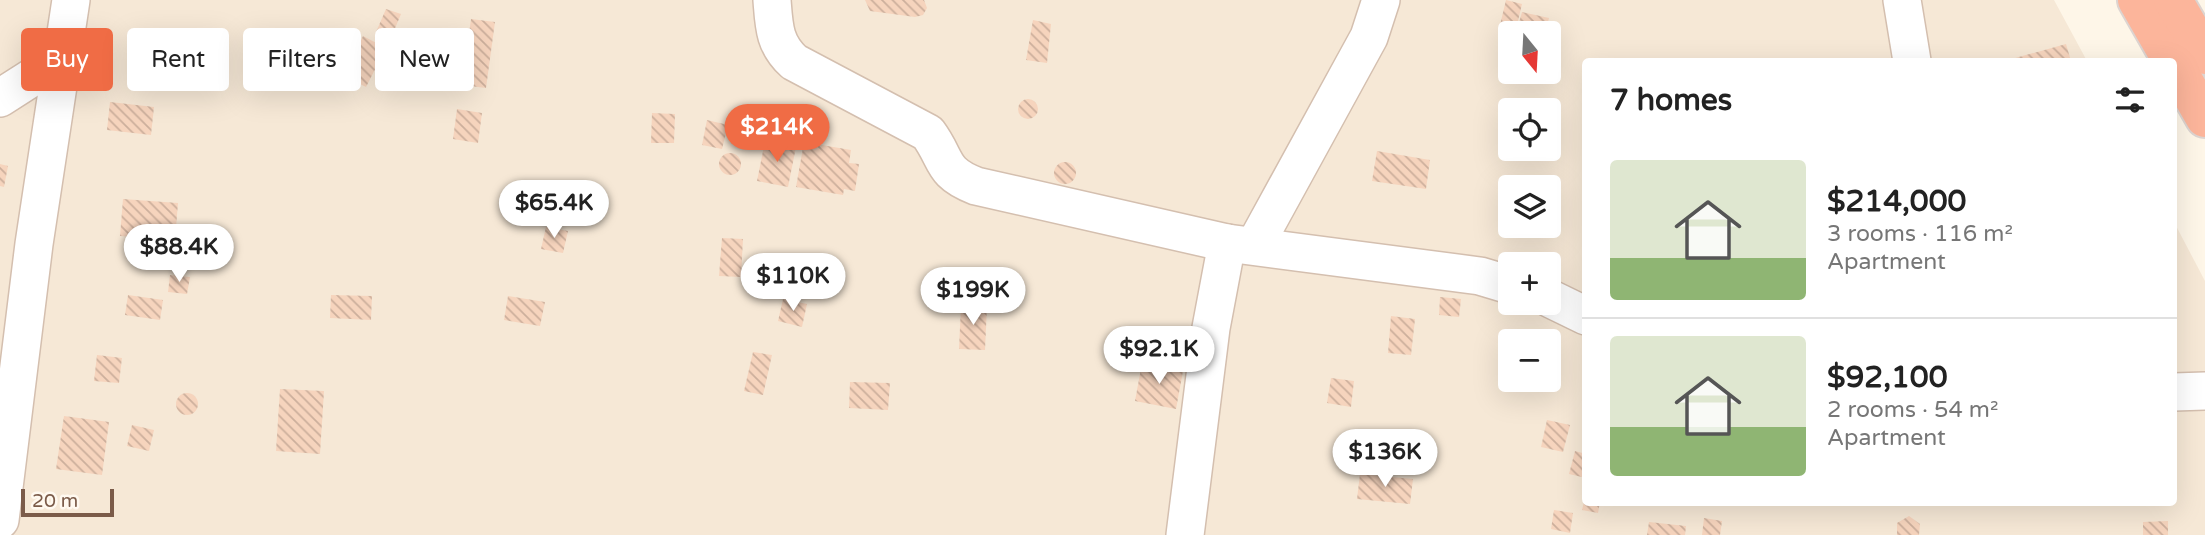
<!DOCTYPE html>
<html lang="en">
<head>
<meta charset="utf-8">
<style>
	:root { --surface:#fff; --page:#f6f6f6; --text:#222; --muted:#767676; --line:#e0e0e0; --accent:#f06c45 }
	body { margin:0; font-family:"Varela Round",sans-serif; background:var(--page); color:var(--text); height:100vh; display:flex; flex-direction:column; font-size:26px; white-space:nowrap }
	* { box-sizing:border-box; margin:0 }
	p { font-size:23px; color:var(--muted) }
	.icon { flex:none; width:38px; height:38px; fill:none; stroke:currentColor; stroke-width:2; stroke-linecap:round; stroke-linejoin:round }
	.map { position:relative; flex:1; overflow:hidden }
	.drawer { position:absolute; left:1582px; top:58px; width:595px; height:448px; display:flex; flex-direction:column; background:var(--surface); border-radius:7px; box-shadow:0 7px 28px #0002 }
	.drawer>* { flex:none }
	.guide { position:absolute; left:21px; top:28px; width:665px; height:63px; display:flex; gap:14px }
	.needle { width:46px; rotate:162deg }
	.buttons { position:absolute; left:1498px; top:21px; display:grid; gap:14px }
	.buttons a { display:grid; place-items:center; width:63px; height:63px; border-radius:7px; background:var(--surface); box-shadow:0 7px 28px #0002; font-size:35px }
	.scale { position:absolute; left:21px; bottom:18px; width:93px; box-sizing:border-box; padding-left:7px; border:4px solid #7b5b49; border-top:0; font-size:19px; line-height:24px; white-space:nowrap; color:#7b5b49; -webkit-text-stroke:5px #fff9f0; paint-order:stroke }
	.price { position:absolute; translate:-50% -60px; padding:0 16px; border-radius:24px; background:#fff; color:#222; font-size:23px; line-height:46px; filter:drop-shadow(0 2px 4px #0008) }
	.price::after { content:''; position:absolute; left:50%; top:42px; width:21px; height:16px; margin-left:-10px; background:inherit; clip-path:polygon(0 0,100% 0,50% 100%) }
	.price.current { background:var(--accent); color:#fff }
	ul { padding:0; list-style:none }
	li { display:flex; align-items:center; gap:21px; height:175px; padding:0 28px }
	li+li { border-top:2px solid var(--line) }
	li span { display:grid; place-items:center; flex:none; width:196px; height:140px; border-radius:7px; color:#555 }
	li>.icon { margin-inline-start:auto }
	span .icon { width:84px; height:84px; fill:#fffc; stroke-width:1 }
	li b { font-size:30px }
	h2 { display:flex; justify-content:space-between; align-items:center; height:84px; padding:0 28px; font-size:30px }
	.pill { padding:0 24px; border-radius:7px; background:var(--surface); box-shadow:0 7px 28px #0002; font-size:24px; line-height:63px }
	.pill.current { background:var(--accent); color:#fff }
	.map>svg:first-child { display:block }
	.residential { fill:#f6e8d6; fill-rule:evenodd }
	.building { fill:url(#building-back-hatch) }
	.lines { fill:none; stroke-linecap:round; stroke-linejoin:round }
	.street-casing { stroke:#d4bfaf; stroke-width:40 }
	.highway-casing { stroke:#ddd4d0; stroke-width:42 }
	.street { stroke:#fff; stroke-width:37 }
	.highway { stroke:#fcb59b; stroke-width:38 }
</style>
</head>
<body>
<div class="map">
<svg width="2205" height="535" viewBox="0 0 2205 535">
	<defs>
		<pattern id="building-back-hatch" width="6" height="6" patternUnits="userSpaceOnUse" patternTransform="scale(1.75)"><rect width="6" height="6" fill="#f6d4bd"/><path d="M-1 5l2 2M0 0l6 6M5-1l2 2" fill="none" stroke="#ccaf9c"/></pattern>
	</defs>
	<rect width="100%" height="100%" fill="#fef6e8"/>
	<!-- residential -->
	<path class="residential" d="M0,0H2054L2087,61H1586V502H2174V222L2205,281V535H0ZM1510,33H1549V72H1510ZM1510,110H1549V149H1510ZM1510,187H1549V226H1510ZM1510,264H1549V303H1510ZM1510,341H1549V380H1510Z"/>
	<!-- building -->
	<g class="building">
		<path d="M865,0H924L927,8L923,15L915,17L870,11Z"/>
		<path d="M1506,0L1522,4L1516,29L1500,25Z"/>
		<path d="M386,9L401,14L391,38L376,32Z"/>
		<path d="M1522,12L1549,18L1545,33L1517,30Z"/>
		<path d="M471,19L495,22L486,88L462,85Z"/>
		<path d="M1033,20L1051,24L1047,63L1026,60Z"/>
		<path d="M171,35L188,38L184,58L166,55Z"/>
		<path d="M266,36L283,41L278,59L260,53Z"/>
		<path d="M363,36L386,48L366,87L325,67L336,44L355,53Z"/>
		<path d="M2066,44L2071,61H2008V60Z"/>
		<circle cx="302" cy="63" r="11"/>
		<circle cx="1028" cy="109" r="10"/>
		<path d="M110,102L154,107L151,135L107,130Z"/>
		<path d="M457,109L482,113L478,143L453,139Z"/>
		<path d="M652,113L675,114L674,143H651Z"/>
		<path d="M707,120L728,125L722,149L702,145Z"/>
		<path d="M765,141L796,147L788,187L757,181Z"/>
		<path d="M804,142L851,150L849,163L859,164L855,191L844,189L843,195L796,187Z"/>
		<path d="M1377,151L1430,160L1426,189L1372,181Z"/>
		<circle cx="730" cy="164" r="11"/>
		<circle cx="1065" cy="173" r="11"/>
		<path d="M0,164L8,166L4,187L0,186Z"/>
		<path d="M123,199L178,203L175,240L120,236Z"/>
		<path d="M546,227L568,231L563,253L541,249Z"/>
		<path d="M722,238L743,239L741,277L719,276Z"/>
		<path d="M170,275L190,277L187,294L168,292Z"/>
		<path d="M128,295L163,300L160,320L125,315Z"/>
		<path d="M331,295L372,296L371,320L330,318Z"/>
		<path d="M508,296L545,302L540,326L504,320Z"/>
		<path d="M1440,297L1461,299L1459,317L1439,315Z"/>
		<path d="M783,299L807,304L802,327L778,321Z"/>
		<path d="M961,305L987,306L985,350L959,349Z"/>
		<path d="M1391,316L1415,319L1411,355L1388,353Z"/>
		<path d="M753,352L772,355L763,395L744,391Z"/>
		<path d="M97,355L122,358L119,383L94,381Z"/>
		<path d="M1142,363L1183,371L1176,409L1135,401Z"/>
		<path d="M1331,378L1354,381L1351,407L1327,403Z"/>
		<path d="M850,382L890,383L888,410L849,408Z"/>
		<path d="M280,389L324,391L320,454L276,451Z"/>
		<circle cx="187" cy="404" r="11"/>
		<path d="M64,416L109,422L102,475L56,469Z"/>
		<path d="M1547,420L1570,425L1563,452L1541,447Z"/>
		<path d="M132,425L154,430L149,451L127,446Z"/>
		<path d="M1575,451L1586,454V478L1569,474Z"/>
		<path d="M1360,474L1413,479L1410,504L1357,499Z"/>
		<path d="M1584,502H1600L1598,513L1582,510Z"/>
		<path d="M1554,510L1573,513L1570,533L1551,529Z"/>
		<path d="M1909,516L1920,524L1919,535H1897V523Z"/>
		<path d="M1704,518L1722,521L1720,535H1702Z"/>
		<path d="M2168,521V535H2143V522Z"/>
		<path d="M1649,522L1686,526L1685,535H1647Z"/>
	</g>
	<g class="lines">
		<!-- street casing -->
		<g class="street-casing">
			<g id="street">
				<path d="M772,0C774,26 774,44 794,62L928,133C948,160 940,172 976,186L1227,243L1480,276L1510,285"/>
				<path d="M1902,0L1912,61"/>
				<path d="M0,98L64,57"/>
				<path d="M1255,245L1369,37L1381,0"/>
				<path d="M1549,298L1586,316"/>
				<path d="M2174,392L2205,391"/>
				<path d="M0,520L34,244L71,0"/>
				<path d="M1185,535L1211,328L1227,243"/>
			</g>
		</g>
		<!-- highway casing -->
		<g class="highway-casing">
			<g id="highway">
				<path d="M2137,0L2172,61"/>
				<path d="M2173,0L2205,55"/>
				<path d="M2174,64L2205,118"/>
			</g>
		</g>
		<!-- street -->
		<use href="#street" class="street"/>
		<!-- highway -->
		<use href="#highway" class="highway"/>
	</g>
</svg>
<div class="buttons">
<a><svg class="needle" viewBox="-14 -14 28 28"><path d="M0-13l5 13h-10z" fill="#e53935"/><path d="M0 13l5-13h-10z" fill="#767676"/></svg></a>
<a><svg class="icon" aria-label="locate" viewBox="0 0 24 24"><circle cx="12" cy="12" r="6"/><path d="M12 2v4M12 18v4M2 12h4M18 12h4"/></svg></a>
<a><svg class="icon" aria-label="layers" viewBox="0 0 24 24"><path d="M12 4l9 5-9 5-9-5zM3 14l9 5 9-5"/></svg></a>
<a>+</a>
<a>−</a>
</div>
<div class="scale">20 m</div>
<b class="price current" style="left:777px;top:164px">$214K</b>
<b class="price" style="left:554px;top:240px">$65.4K</b>
<b class="price" style="left:179px;top:284px">$88.4K</b>
<b class="price" style="left:793px;top:313px">$110K</b>
<b class="price" style="left:973px;top:327px">$199K</b>
<b class="price" style="left:1159px;top:386px">$92.1K</b>
<b class="price" style="left:1385px;top:489px">$136K</b>
<div class="guide">
<a class="pill current">Buy</a>
<a class="pill">Rent</a>
<a class="pill">Filters</a>
<a class="pill">New</a>
</div>
<section class="drawer">
<h2>7 homes<svg class="icon" aria-label="filters" viewBox="0 0 24 24"><path d="M4 7h16M4 17h16"/><circle cx="9" cy="7" r="2"/><circle cx="15" cy="17" r="2"/></svg></h2>
<ul>
<li><span style="background:linear-gradient(#dfe7d0 70%,#8fb573 0)"><svg class="icon" aria-label="home" viewBox="0 0 24 24"><path d="M3 11l9-7 9 7M6 9v11h12V9"/></svg></span><div><b>$214,000</b><p>3 rooms · 116 m²</p><p>Apartment</p></div></li>
<li><span style="background:linear-gradient(#dfe7d0 65%,#8fb573 0)"><svg class="icon" aria-label="home" viewBox="0 0 24 24"><path d="M3 11l9-7 9 7M6 9v11h12V9"/></svg></span><div><b>$92,100</b><p>2 rooms · 54 m²</p><p>Apartment</p></div></li>
</ul>
</section>
</div>
</body>
</html>
